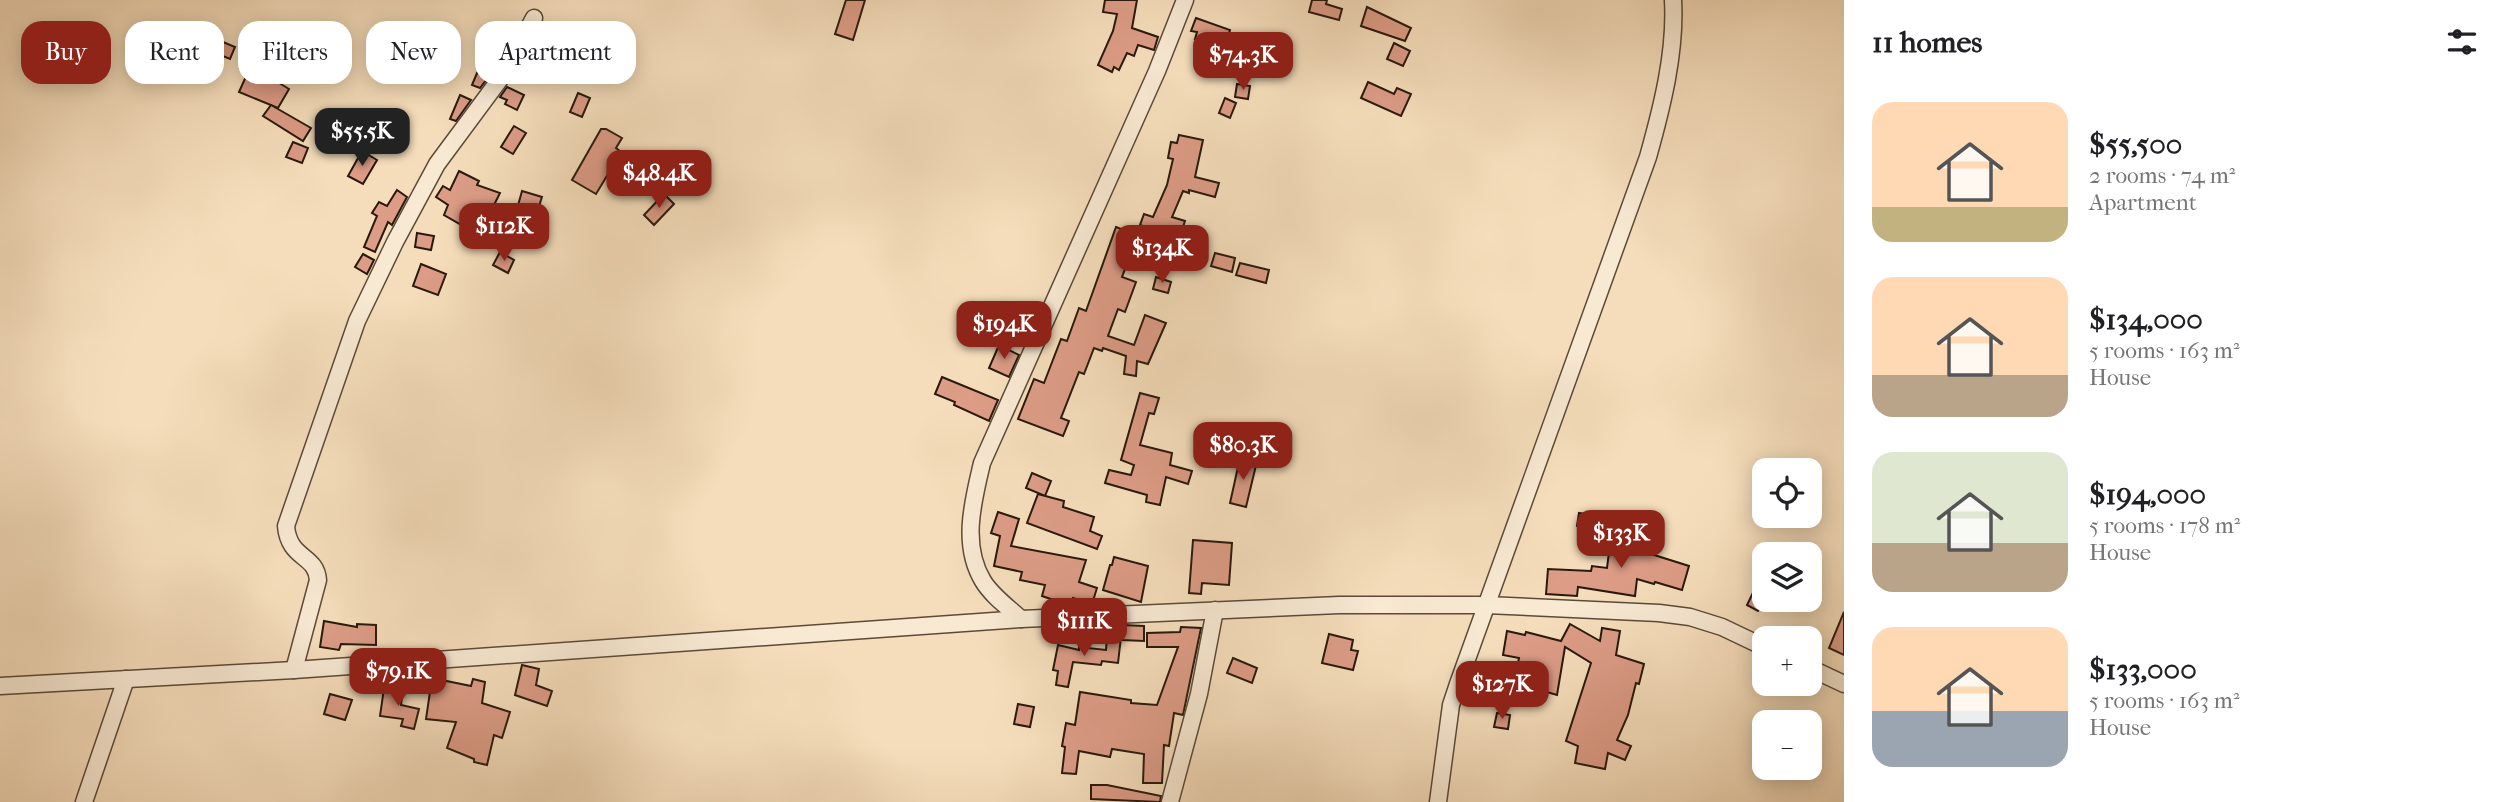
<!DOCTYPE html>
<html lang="en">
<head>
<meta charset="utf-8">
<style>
	:root { --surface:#fff; --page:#f6f6f6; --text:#202124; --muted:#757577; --accent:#8f2418 }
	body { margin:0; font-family:"IM FELL French Canon",serif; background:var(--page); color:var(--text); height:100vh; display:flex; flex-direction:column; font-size:26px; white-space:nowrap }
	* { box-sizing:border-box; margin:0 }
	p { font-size:23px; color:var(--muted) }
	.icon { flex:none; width:38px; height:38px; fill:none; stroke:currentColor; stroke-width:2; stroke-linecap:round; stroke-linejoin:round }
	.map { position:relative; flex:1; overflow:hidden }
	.sheet { display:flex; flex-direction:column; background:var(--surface); width:665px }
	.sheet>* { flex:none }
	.guide { position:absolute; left:21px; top:21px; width:665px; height:63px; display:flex; gap:14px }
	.buttons { position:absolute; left:1752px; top:458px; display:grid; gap:14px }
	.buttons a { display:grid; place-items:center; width:70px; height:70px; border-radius:14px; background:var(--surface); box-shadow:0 4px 18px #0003; font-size:35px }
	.price { position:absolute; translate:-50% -60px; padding:0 16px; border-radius:14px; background:var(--accent); color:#fff; font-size:23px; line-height:46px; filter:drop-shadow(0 2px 4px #0008) }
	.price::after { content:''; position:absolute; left:50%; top:42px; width:21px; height:16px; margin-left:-10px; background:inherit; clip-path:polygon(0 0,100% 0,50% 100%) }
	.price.selected { background:#222; color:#fff }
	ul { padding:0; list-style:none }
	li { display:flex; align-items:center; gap:21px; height:175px; padding:0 28px }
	li span { display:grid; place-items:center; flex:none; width:196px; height:140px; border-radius:21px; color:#555 }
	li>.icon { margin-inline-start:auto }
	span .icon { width:84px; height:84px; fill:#fffc; stroke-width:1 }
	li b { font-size:30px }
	h2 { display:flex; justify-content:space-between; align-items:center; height:84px; padding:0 28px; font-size:30px }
	.pill { padding:0 24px; border-radius:21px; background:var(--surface); box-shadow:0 4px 18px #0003; font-size:24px; line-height:63px }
	.pill.selected { background:var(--accent); color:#fff }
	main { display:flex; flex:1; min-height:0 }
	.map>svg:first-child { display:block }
	.building { fill:#dc9c86; stroke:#29190d; stroke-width:2 }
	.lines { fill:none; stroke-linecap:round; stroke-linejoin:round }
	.minor-casing { stroke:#5c4a38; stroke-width:19 }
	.minor { stroke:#f8e9d3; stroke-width:16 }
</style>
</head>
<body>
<main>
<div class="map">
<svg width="1844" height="802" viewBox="0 0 1844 802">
	<rect width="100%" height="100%" fill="#f5ddbb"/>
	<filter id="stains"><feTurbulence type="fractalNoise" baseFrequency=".00286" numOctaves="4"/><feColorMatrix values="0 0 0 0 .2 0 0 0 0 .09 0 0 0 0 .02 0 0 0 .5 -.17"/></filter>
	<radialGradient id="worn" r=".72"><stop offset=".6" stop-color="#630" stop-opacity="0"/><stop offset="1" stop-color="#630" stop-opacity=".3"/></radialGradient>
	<!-- building -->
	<g class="building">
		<path d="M846,0H865L853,40L835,34Z"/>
		<path d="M1105,0H1137L1132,28L1158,37L1154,50L1138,45L1134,56L1127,53L1119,70L1114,67L1112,72L1098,65L1113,31L1117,14L1103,12Z"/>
		<path d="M1312,0H1327L1326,4L1342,9L1339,20L1309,12Z"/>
		<path d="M1367,7L1411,28L1405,41L1361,26Z"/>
		<path d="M1196,18L1230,30L1215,74L1196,68L1205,42L1195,39L1197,32L1191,31Z"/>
		<path d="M502,30L514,33L506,48L498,45Z"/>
		<path d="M223,42L235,47L230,59L218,54Z"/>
		<path d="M1394,43L1410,51L1403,66L1387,59Z"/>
		<path d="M246,56L267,66L263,73L289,89L278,108L239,92L248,72L240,68Z"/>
		<path d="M492,62L497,66L480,88L472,85L477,73L482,76Z"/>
		<path d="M1368,82L1394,94L1397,88L1411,94L1401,116L1361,98Z"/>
		<path d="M1237,84L1250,86L1248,99L1235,97Z"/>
		<path d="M507,87L524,95L517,110L505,104L507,100L500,97Z"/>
		<path d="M578,93L590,98L582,117L570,112Z"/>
		<path d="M460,95L471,100L456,121L450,119Z"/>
		<path d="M1225,98L1236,103L1230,118L1219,113Z"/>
		<path d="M271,105L311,128L303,141L263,116Z"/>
		<path d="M355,122L375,129L374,132L397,146L395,149L350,136Z"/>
		<path d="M514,126L526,133L513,154L501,147Z"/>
		<path d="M601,129H606L622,138L616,148L629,158L619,171L613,166L596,194L572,180Z"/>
		<path d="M1179,135L1203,140L1195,177L1219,183L1215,197L1189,190V193L1183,191L1172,217L1185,221L1179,239L1140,225L1144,214L1153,217L1167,185L1173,159L1168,158L1171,142L1177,143Z"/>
		<path d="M293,142L308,148L302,163L286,157Z"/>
		<path d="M362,151L377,160L363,184L348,176Z"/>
		<path d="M459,171L479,181L477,185L500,193L479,235L444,215L448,205L436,197L443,186L450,190Z"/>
		<path d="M397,190L407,197L392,225L388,222L375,252L364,247L377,216L372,213L379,202L387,206Z"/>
		<path d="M522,191L542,197L536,215L517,209Z"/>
		<path d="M664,194L674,204L654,225L644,215Z"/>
		<path d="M1116,227L1138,236L1122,277L1136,282L1125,312L1118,309L1108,336L1134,345L1145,315L1166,323L1148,364L1137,361L1136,376L1124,374L1126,356L1103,348L1102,351L1094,348L1084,374L1079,372L1061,418L1069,421L1063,436L1018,419L1034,379L1044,383L1061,339L1067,341L1079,308L1086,311Z"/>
		<path d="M417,233L434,236L431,250L415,247Z"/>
		<path d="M500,252L514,260L508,273L493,265Z"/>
		<path d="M1215,253L1235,258L1232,272L1211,266Z"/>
		<path d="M363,254L374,260L367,274L355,267Z"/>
		<path d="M1240,263L1269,270L1266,283L1236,275Z"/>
		<path d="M421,264L446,274L438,295L413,286Z"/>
		<path d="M1156,277L1171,282L1168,293L1153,289Z"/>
		<path d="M999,345L1019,355L1009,377L989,368Z"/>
		<path d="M942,377L998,400L989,421L954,405L955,402L935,394Z"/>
		<path d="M1140,393L1159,398L1154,414L1149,413L1140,445L1172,453L1170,465L1192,471L1188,484L1166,477L1160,505L1146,502L1147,495L1105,483L1109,470L1131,475L1134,465L1121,460Z"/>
		<path d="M1240,458L1257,461L1246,507L1230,503Z"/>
		<path d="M1032,473L1051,481L1045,496L1026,488Z"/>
		<path d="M1038,494L1064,501L1063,507L1094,517L1090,531L1102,536L1097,549L1027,523Z"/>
		<path d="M998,512L1019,519L1011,546L1086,560L1079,582L1097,588L1092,604L1073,598L1071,606L1042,596L1045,585L1020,580L1022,572L994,566L1000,536L991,533Z"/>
		<path d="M1579,513L1613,518L1611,531L1577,526Z"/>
		<path d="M1612,528L1627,531V535L1650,534L1651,554L1689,566L1682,590L1655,582L1654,584L1637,579L1635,596L1578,587L1577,596L1546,594L1548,569L1591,571L1592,566L1607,568Z"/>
		<path d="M1193,540L1232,543L1229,585L1202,583L1201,594L1189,593Z"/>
		<path d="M1114,557L1148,566L1141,602L1103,590L1110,565H1112Z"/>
		<path d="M1764,570V600L1758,611L1747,605Z"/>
		<path d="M1844,612V655L1829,648Z"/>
		<path d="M324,621L357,627V624L376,625V645L341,644L339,650L320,647Z"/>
		<path d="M1570,624L1600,641L1602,628L1620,631L1616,655L1644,664L1639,684L1636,683L1628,715L1617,740L1631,746L1625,760L1608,753L1605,769L1575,763L1578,746L1566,741L1591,663L1565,647L1557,695L1540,690L1545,675L1517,668L1519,658L1503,655L1507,631L1525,635L1526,632L1561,641Z"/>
		<path d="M1122,625L1144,626V641L1122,640Z"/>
		<path d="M1181,627L1201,628L1183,715L1174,713L1169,746L1164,745L1162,783H1143L1144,754L1112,749L1110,757L1079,751L1076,774L1062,773L1065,747L1062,746L1066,723L1075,725L1080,692L1131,700V703L1157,705L1178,647H1147V633L1180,632Z"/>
		<path d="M1329,634L1353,640L1351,650L1358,651L1353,670L1322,663Z"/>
		<path d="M1107,636L1121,637L1118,663L1102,661L1101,665L1073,662L1068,687L1056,685L1058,671L1053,670L1058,645L1079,650V647L1106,650Z"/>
		<path d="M1233,658L1257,668L1252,683L1227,673Z"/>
		<path d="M522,665L539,669L536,685L552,691L547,706L515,695Z"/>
		<path d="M432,678L471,686L473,679L485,682L482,703L510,712L502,738L494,735L487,765L474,762V759L447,748L456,722L426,719Z"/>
		<path d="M384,688L403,690L401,705L419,709L414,729L401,726L403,719L380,716Z"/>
		<path d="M330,694L352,700L345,720L324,714Z"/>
		<path d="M1018,704L1034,707L1030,727L1014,724Z"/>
		<path d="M1497,713L1510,715L1508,729L1494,727Z"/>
		<path d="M1091,785H1107L1161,796L1160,802L1091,799Z"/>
	</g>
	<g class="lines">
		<!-- minor casing -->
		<g class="minor-casing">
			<g id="minor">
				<path d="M1021,619C1008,607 992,596 983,581C961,545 973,501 982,463L1157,71L1185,0"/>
				<path d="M1810,668L1844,684"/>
				<path d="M294,670L318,580C316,554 289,560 286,526L357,321L395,242L437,164L506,71L534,18"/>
				<path d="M0,686L294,670L1021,619L1339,605H1486L1659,613L1690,617L1722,627L1764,647"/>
				<path d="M84,802L126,679"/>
				<path d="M1170,802L1199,694L1215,610"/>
				<path d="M1438,802L1451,705L1458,684L1648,157C1662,107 1676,52 1673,0"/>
			</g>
		</g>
		<!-- minor -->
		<use href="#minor" class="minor"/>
	</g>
	<rect width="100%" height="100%" filter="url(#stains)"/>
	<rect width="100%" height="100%" fill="url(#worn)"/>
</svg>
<div class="buttons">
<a><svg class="icon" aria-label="locate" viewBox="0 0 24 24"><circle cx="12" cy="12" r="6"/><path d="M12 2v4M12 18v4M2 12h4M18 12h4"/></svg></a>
<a><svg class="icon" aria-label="layers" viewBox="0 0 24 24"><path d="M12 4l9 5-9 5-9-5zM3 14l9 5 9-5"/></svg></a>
<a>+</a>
<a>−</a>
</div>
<b class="price" style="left:1243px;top:92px">$74.3K</b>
<b class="price selected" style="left:362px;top:168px">$55.5K</b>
<b class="price" style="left:659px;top:210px">$48.4K</b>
<b class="price" style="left:504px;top:263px">$112K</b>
<b class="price" style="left:1162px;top:285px">$134K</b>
<b class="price" style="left:1004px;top:361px">$194K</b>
<b class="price" style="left:1243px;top:482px">$80.3K</b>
<b class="price" style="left:1621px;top:570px">$133K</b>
<b class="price" style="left:1084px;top:658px">$111K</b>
<b class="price" style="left:398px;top:708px">$79.1K</b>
<b class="price" style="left:1502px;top:721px">$127K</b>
<div class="guide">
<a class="pill selected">Buy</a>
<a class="pill">Rent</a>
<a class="pill">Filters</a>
<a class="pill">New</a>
<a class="pill">Apartment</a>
</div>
</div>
<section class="sheet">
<h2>11 homes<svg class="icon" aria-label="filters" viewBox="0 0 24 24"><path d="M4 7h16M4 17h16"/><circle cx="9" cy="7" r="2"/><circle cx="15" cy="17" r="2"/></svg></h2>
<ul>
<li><span style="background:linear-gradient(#ffd9b3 75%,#c2b280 0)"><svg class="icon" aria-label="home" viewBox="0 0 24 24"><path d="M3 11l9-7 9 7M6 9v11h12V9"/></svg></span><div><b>$55,500</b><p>2 rooms · 74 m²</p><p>Apartment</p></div></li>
<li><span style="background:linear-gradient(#ffd9b3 70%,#b9a48a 0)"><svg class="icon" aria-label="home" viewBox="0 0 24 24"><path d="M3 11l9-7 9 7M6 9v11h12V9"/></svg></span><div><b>$134,000</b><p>5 rooms · 163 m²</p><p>House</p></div></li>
<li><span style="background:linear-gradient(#dfe7d0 65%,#b9a48a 0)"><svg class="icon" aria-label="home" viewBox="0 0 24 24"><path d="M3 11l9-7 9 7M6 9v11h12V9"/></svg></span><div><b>$194,000</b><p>5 rooms · 178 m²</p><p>House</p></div></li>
<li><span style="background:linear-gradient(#ffd9b3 60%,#9aa5b1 0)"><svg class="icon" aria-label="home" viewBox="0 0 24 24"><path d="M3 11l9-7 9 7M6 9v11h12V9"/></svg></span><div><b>$133,000</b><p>5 rooms · 163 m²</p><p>House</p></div></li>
</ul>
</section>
</main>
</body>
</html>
